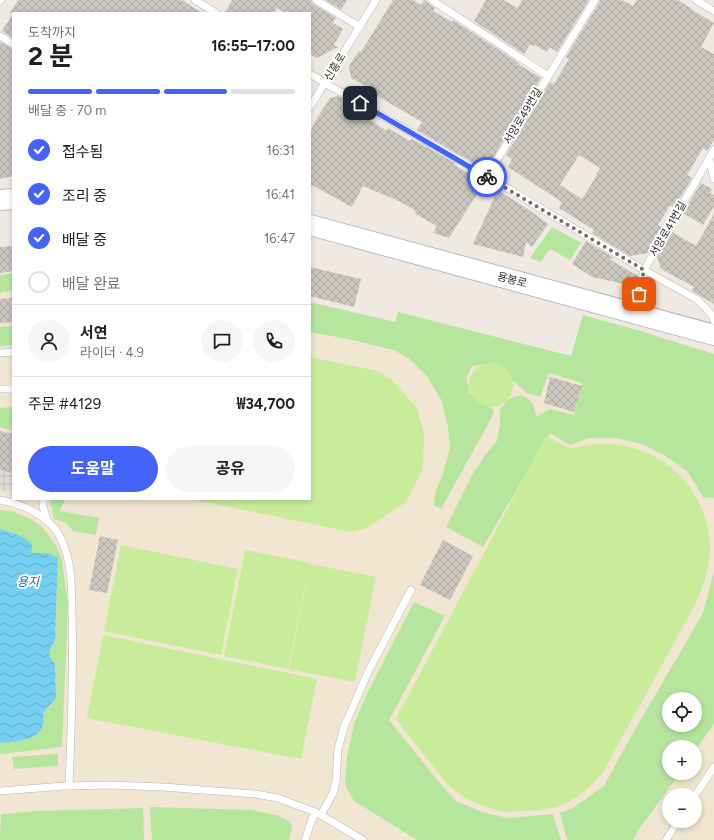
<!DOCTYPE html>
<html lang="ko">
<meta charset="utf-8">
<style>
:root{--surface:#fff;--page:#f6f6f6;--text:#202124;--muted:#757577;--line:#e0e0e0;--accent:#4264fb}
body{margin:0;font-family:Figtree,"Noto Sans KR",sans-serif;background:var(--page);color:var(--text);height:100vh;display:flex;flex-direction:column;font-size:15px;white-space:nowrap}
*{box-sizing:border-box;margin:0}
p{font-size:13px;color:var(--muted)}
.icon{flex:none;width:22px;height:22px;fill:none;stroke:currentColor;stroke-width:2;stroke-linecap:round;stroke-linejoin:round}
.map{position:relative;flex:1;overflow:hidden}
.drawer{position:absolute;left:12px;top:12px;width:299px;height:488px;display:flex;flex-direction:column;background:var(--surface);border-radius:0px;box-shadow:0 2px 6px #0003}
.drawer>*{flex:none}
.fabs{position:absolute;left:662px;top:692px;display:grid;gap:8px}
.fabs a{display:grid;place-items:center;width:40px;height:40px;border-radius:50%;background:var(--surface);box-shadow:0 2px 6px #0003;font-size:20px}
.pin{position:absolute;display:grid;place-items:center;width:34px;height:34px;color:#fff;margin:-17px;border-radius:8px;box-shadow:0 2px 6px #0006}
.courier{position:absolute;display:grid;place-items:center;width:40px;height:40px;margin:-20px;border:3px solid #4264fb;border-radius:50%;background:#fff;color:#222;box-shadow:0 1px 5px #0007}
.head em{font-style:normal;font-weight:700}
.head div{display:flex;flex-direction:column-reverse}
.head{display:flex;align-items:center;justify-content:space-between;height:68px;padding:0 16px}
h1{font-size:26px;font-weight:700;line-height:30px}
.bar{display:grid;grid-template-columns:repeat(4,1fr);gap:6px 4px;align-content:center;height:48px;padding:0 16px}
.bar i{height:5px;border-radius:3px;background:var(--line)}
.bar .active{background:var(--accent)}
.bar p{grid-column:span 4}
.line{display:flex;align-items:center;gap:10px;padding:0 16px;border-top:1px solid var(--line)}
.line div{flex:1}
.round{display:grid;place-items:center;flex:none;width:42px;height:42px;border-radius:21px;background:var(--page)}
ol{padding:0 16px;list-style:none}
li{display:flex;align-items:center;gap:12px;height:44px}
li p{margin-inline-start:auto}
li .icon{padding:4px;border-radius:50%;background:var(--accent);color:#fff;stroke-width:4}
li:last-child{color:var(--muted)}
li i{width:22px;height:22px;border:2px solid var(--line);border-radius:50%}
.cta{display:flex;gap:8px;margin-top:auto;padding:8px 16px}
.cta a{flex:1;height:46px;border-radius:24px;background:var(--accent);color:#fff;font-size:16px;font-weight:700;line-height:46px;text-align:center}
.cta a+a{background:var(--page);color:var(--text)}
.map>svg:first-child{display:block}
</style>
<div class="map">
<svg width="714" height="840" viewBox="0 0 714 840">
<defs>
<pattern id="plaza-grid" width="8" height="8" patternUnits="userSpaceOnUse"><rect width="8" height="8" fill="#dfdcd8"/><path d="M0 4h8M4 0v8" fill="none" stroke="#c0bdba"/></pattern>
<pattern id="water-waves" width="16" height="10" patternUnits="userSpaceOnUse"><rect width="16" height="10" fill="#75cff0"/><path d="M0 5q4-4 8 0t8 0" fill="none" stroke="#66b2ce"/></pattern>
<pattern id="building-cross-hatch" width="8" height="8" patternUnits="userSpaceOnUse"><rect width="8" height="8" fill="#cbc7bf"/><path d="M0 0l8 8M0 8l8-8" fill="none" stroke="#afaba4"/></pattern>
</defs>
<rect width="100%" height="100%" fill="#efe9e1"/>
<path fill="#f0e6d1" fill-rule="evenodd" d="M 13,273 L 13,499 L 310,499 L 310,302 L 395,322 L 398,312 L 571,356 L 583,315 L 714,356 L 714,840 L 0,840 L 0,275 ZM 669,699 L 695,699 L 695,725 L 669,725 ZM 669,747 L 695,747 L 695,773 L 669,773 ZM 669,795 L 695,795 L 695,821 L 669,821 Z"/>
<g fill="#b6e59e" fill-rule="evenodd">
<path d="M 552,227 L 581,243 L 570,260 L 552,250 L 548,251 L 541,262 L 530,258 Z"/>
<path d="M 13,273 L 13,291 L 2,292 L 0,293 L 0,275 Z"/>
<path d="M 310,302 L 395,322 L 398,312 L 571,356 L 583,315 L 637,330 L 714,354 L 714,498 L 703,497 L 688,472 L 664,455 L 642,444 L 615,438 L 590,438 L 570,445 L 550,433 L 483,547 L 446,527 L 473,473 L 480,464 L 485,455 L 497,441 L 500,424 L 500,410 L 507,400 L 520,395 C 532,400 535,403 536,417 L 550,409 L 574,415 L 582,383 L 549,373 L 540,397 L 527,393 L 512,380 L 511,375 L 491,364 L 472,366 L 466,379 L 469,387 L 468,393 L 484,402 L 494,411 L 491,419 L 441,509 L 434,505 L 435,492 L 443,474 L 450,448 L 448,427 L 442,401 L 426,375 L 410,359 L 393,350 L 348,339 L 310,332 Z"/>
<path d="M 13,326 L 13,345 L 0,346 L 0,327 Z"/>
<path d="M 13,407 L 13,431 L 0,427 L 0,408 Z"/>
<path d="M 50,499 L 65,499 L 60,511 L 99,518 L 96,535 L 73,531 L 66,523 L 54,519 L 53,515 Z"/>
<path d="M 0,510 L 14,512 L 31,519 L 43,528 L 57,547 L 62,560 L 68,606 L 62,747 L 0,754 L 0,743 C 14,741 37,742 42,726 C 43,721 44,718 43,713 L 56,698 L 55,664 C 47,655 50,651 55,641 L 58,557 L 46,553 L 31,553 L 23,537 L 15,535 L 0,529 Z"/>
<path d="M 714,571 L 714,724 L 695,751 L 695,747 L 669,747 L 669,773 L 680,773 L 639,829 L 633,840 L 567,840 L 560,813 L 573,808 L 604,786 L 628,742 L 703,613 ZM 669,699 L 695,699 L 695,725 L 669,725 Z"/>
<path d="M 414,602 L 445,616 L 389,720 L 438,781 L 456,801 L 482,812 L 508,818 L 553,814 L 561,840 L 417,840 L 354,801 L 345,785 L 347,757 L 354,724 L 368,692 Z"/>
<path d="M 58,754 L 58,766 L 14,769 L 12,757 Z"/>
<path d="M 150,807 L 252,810 L 279,816 L 289,821 L 292,827 L 289,840 L 152,840 Z"/>
<path d="M 143,808 L 144,840 L 0,840 L 1,814 L 37,811 Z"/>
</g>
<g fill="#c9ec9a">
<path d="M 310,357 L 377,371 L 391,379 L 417,408 L 424,434 L 423,469 L 406,502 L 367,528 L 351,532 L 190,499 L 310,499 Z"/>
<circle cx="491" cy="385" r="22"/>
<path d="M 546,436 L 571,449 C 578,447 587,445 594,444 C 654,440 704,481 710,541 C 712,562 704,583 696,603 L 603,772 L 591,786 L 577,797 L 560,806 L 542,810 L 503,812 L 483,806 L 466,798 L 447,784 L 396,719 Z"/>
<path d="M 121,545 L 238,569 L 221,655 L 104,631 Z"/>
<path d="M 245,550 L 310,563 L 288,669 L 224,656 Z"/>
<path d="M 310,564 L 376,577 L 355,682 L 289,669 Z"/>
<path d="M 103,635 L 317,679 L 301,759 L 87,718 Z"/>
</g>
<path fill="url(#plaza-grid)" d="M 0,470 L 13,472 L 13,491 L 0,490 Z"/>
<path fill="url(#water-waves)" d="M 0,529 C 8,532 31,537 32,546 C 32,548 32,550 31,553 L 46,553 L 58,557 L 55,641 C 49,650 47,655 55,664 L 56,698 L 43,713 C 48,741 19,741 0,743 Z"/>
<g fill="url(#building-cross-hatch)" fill-rule="evenodd">
<path d="M 18,0 L 182,0 L 202,13 L 10,13 Z"/>
<path d="M 232,0 L 311,0 L 313,4 L 336,18 L 333,23 L 343,29 L 334,45 L 338,47 L 317,58 L 310,54 L 310,13 L 286,13 L 277,8 L 274,13 L 225,13 Z"/>
<path d="M 326,0 L 347,0 L 341,10 Z"/>
<path d="M 393,0 L 413,0 L 421,5 L 424,0 L 435,8 L 433,11 L 452,22 L 453,20 L 519,63 L 518,64 L 541,78 L 491,161 L 489,160 L 472,162 L 417,130 L 422,122 L 369,91 L 370,88 L 351,78 L 349,66 L 359,51 L 361,52 Z"/>
<path d="M 486,0 L 503,0 L 518,8 L 522,0 L 589,0 L 557,52 L 550,47 L 547,52 L 535,45 L 534,46 L 530,44 L 524,54 L 474,21 Z"/>
<path d="M 600,0 L 622,0 L 633,6 L 637,0 L 678,0 L 692,9 L 692,10 L 714,23 L 701,47 L 714,54 L 714,140 L 707,151 L 703,148 L 687,175 L 692,178 L 674,208 L 670,205 L 658,225 L 663,228 L 648,253 L 630,256 L 592,233 L 594,230 L 559,208 L 562,202 L 508,167 L 512,159 L 506,155 L 550,82 L 554,84 L 569,59 L 566,57 L 599,3 ZM 579,155 L 600,168 L 596,174 L 597,175 L 582,199 L 560,185 Z"/>
<path d="M 13,14 L 13,38 L 2,31 Z"/>
<path d="M 0,42 L 13,49 L 13,176 L 0,179 Z"/>
<path d="M 338,96 L 364,111 L 362,115 L 387,131 L 388,128 L 410,141 L 412,139 L 455,163 L 453,164 L 484,183 L 449,238 L 433,233 L 437,226 L 414,213 L 416,211 L 401,202 L 363,186 L 352,207 L 310,184 L 310,132 L 319,115 L 330,98 Z"/>
<path d="M 701,183 L 712,189 L 710,193 L 714,195 L 714,206 L 703,225 L 683,213 Z"/>
<path d="M 498,190 L 529,210 L 548,224 L 532,247 L 526,242 L 523,257 L 473,244 Z"/>
<path d="M 714,214 L 714,304 L 692,291 L 694,287 L 661,269 L 657,257 L 672,232 L 696,246 Z"/>
<path d="M 586,241 L 614,258 L 609,259 L 638,276 L 634,286 L 592,277 L 572,264 Z"/>
<path d="M 13,246 L 13,271 L 0,273 L 0,247 Z"/>
<path d="M 310,267 L 361,279 L 354,307 L 310,296 Z"/>
<path d="M 13,298 L 13,322 L 0,323 L 0,299 Z"/>
<path d="M 550,377 L 582,386 L 574,412 L 544,403 Z"/>
<path d="M 0,431 L 13,434 L 13,473 L 0,470 Z"/>
<path d="M 100,536 L 118,540 L 107,593 L 89,590 Z"/>
<path d="M 443,540 L 473,556 L 450,600 L 420,585 Z"/>
</g>
<g fill="none" stroke-linecap="round" stroke-linejoin="round">
<defs>
<g id="service">
<path d="M 195,0 L 216,13"/>
<path d="M 316,0 L 360,27"/>
<path d="M 432,0 L 548,76"/>
<path d="M 696,0 L 714,11"/>
<path d="M 0,1 L 1,0"/>
<path d="M 0,36 L 13,44"/>
<path d="M 310,74 L 325,83 L 487,176 L 644,270 L 698,300 L 712,315 L 714,321"/>
<path d="M 310,107 L 376,0"/>
<path d="M 710,158 L 709,158 L 714,179"/>
<path d="M 487,176 L 595,0"/>
<path d="M 635,313 L 644,270 L 714,150"/>
<path d="M 0,353 L 13,352"/>
<path d="M 0,389 L 13,389"/>
<path d="M 43,499 L 43,507 L 47,520"/>
<path d="M 0,500 C 22,504 50,516 60,537 C 72,559 72,590 72,615 C 74,672 71,729 69,786"/>
<path d="M 0,791 L 65,786 L 109,785 L 163,787 L 255,794 L 278,798 L 315,812 L 331,821 L 363,840"/>
<path d="M 695,796 L 714,767"/>
<path d="M 321,815 L 333,793 L 336,782 L 338,749 L 344,727 L 369,670 L 411,590"/>
<path d="M 305,840 L 310,825 L 315,812"/>
<path d="M 666,840 L 678,821"/>
</g>
<g id="secondary">
<path d="M 0,200 L 13,199"/>
<path d="M 310,225 L 714,335"/>
</g>
</defs>
<use href="#service" stroke="#b4b7c1" stroke-width="8"/>
<use href="#secondary" stroke="#b4b7c1" stroke-width="22"/>
<use href="#service" stroke="#fff" stroke-width="7"/>
<use href="#secondary" stroke="#fff" stroke-width="20"/>
</g>
<g fill="none" stroke-linecap="round" stroke-linejoin="round">
<path stroke="#726f6d" stroke-width="4" stroke-dasharray="0 7.2" d="M 487,177 L 644,270 L 639,294"/>
<path stroke="#4264fb" stroke-width="5" d="M 360,103 L 487,177"/>
</g>
<g text-anchor="middle" dominant-baseline="central" stroke-width="4" stroke-linejoin="round" paint-order="stroke">
<g font-size="11" fill="#2e2e2e" stroke="#fff">
<text transform="translate(335 67) rotate(-58)">신흥로</text>
<text transform="translate(523 116) rotate(-59)">서양로49번길</text>
<text transform="translate(668 229) rotate(-60)">서양로41번길</text>
<text transform="translate(512 280) rotate(15)">용봉로</text>
</g>
<g font-size="12" font-style="italic" fill="#0d6fa3" stroke="#fff">
<text x="28" y="582">용지</text>
</g>
</g>
</svg>
<div class="fabs">
<a><svg class="icon" aria-label="locate" viewBox="0 0 24 24"><circle cx="12" cy="12" r="6"/><path d="M12 2v4M12 18v4M2 12h4M18 12h4"/></svg></a>
<a>+</a>
<a>−</a>
</div>
<div class="pin" style="left:639px;top:294px;background:#ea580c"><svg class="icon" aria-label="bag" viewBox="0 0 24 24"><path d="M5 8h14l-1 12H6zM9 8a3 3 0 0 1 6 0"/></svg></div>
<div class="pin" style="left:360px;top:103px;background:#1f2937"><svg class="icon" aria-label="home" viewBox="0 0 24 24"><path d="M3 11l9-7 9 7M6 9v11h12V9"/></svg></div>
<div class="courier" style="left:487px;top:177px"><svg class="icon" aria-label="bike" viewBox="0 0 24 24"><circle cx="6" cy="16" r="4"/><circle cx="18" cy="16" r="4"/><path d="M6 16l4-8h5l3 8M10 8l3 8H6M13 5h3"/></svg></div>
<section class="drawer">
<div class="head"><div><h1>2 분</h1><p>도착까지</p></div><em>16:55–17:00</em></div>
<div class="bar"><i class="active"></i><i class="active"></i><i class="active"></i><i></i><p>배달 중 · 70 m</p></div>
<ol>
<li><svg class="icon" aria-label="check" viewBox="0 0 24 24"><path d="M5 12l5 5 9-10"/></svg>접수됨<p>16:31</p></li>
<li><svg class="icon" aria-label="check" viewBox="0 0 24 24"><path d="M5 12l5 5 9-10"/></svg>조리 중<p>16:41</p></li>
<li><svg class="icon" aria-label="check" viewBox="0 0 24 24"><path d="M5 12l5 5 9-10"/></svg>배달 중<p>16:47</p></li>
<li><i></i>배달 완료</li>
</ol>
<div class="line" style="height:72px"><a class="round"><svg class="icon" aria-label="person" viewBox="0 0 24 24"><circle cx="12" cy="8" r="4"/><path d="M4 21q1-7 8-7t8 7"/></svg></a><div><b>서연</b><p>라이더 · 4.9</p></div><a class="round"><svg class="icon" aria-label="chat" viewBox="0 0 24 24"><path d="M4 5h16v11H9l-5 4z"/></svg></a><a class="round"><svg class="icon" aria-label="phone" viewBox="0 0 24 24"><path d="M5 4h4l2 5-3 2q2 4 5 5l2-3 5 2v4C11 20 4 13 5 4z"/></svg></a></div>
<div class="line" style="height:52px"><div>주문 #4129</div><b>₩34,700</b></div>
<div class="cta"><a>도움말</a><a>공유</a></div>
</section>
</div>
